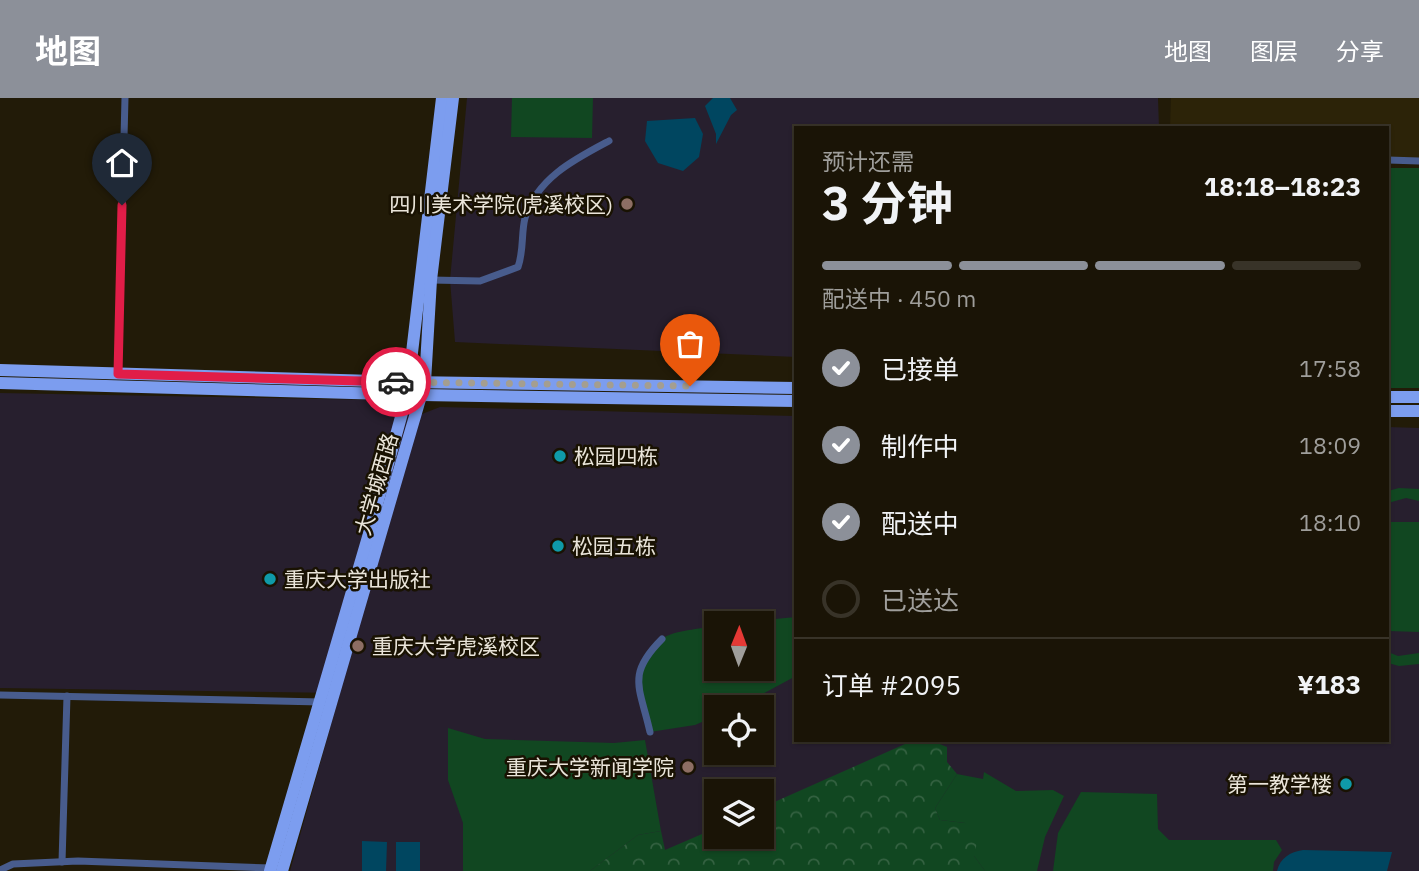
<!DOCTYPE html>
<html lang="zh">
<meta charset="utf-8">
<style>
:root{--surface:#1a1406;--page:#231d10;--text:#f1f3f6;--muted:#9f9e9b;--line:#383328;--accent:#8c9099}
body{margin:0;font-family:"IBM Plex Sans","Noto Sans SC",sans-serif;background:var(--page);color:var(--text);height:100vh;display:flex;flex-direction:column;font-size:26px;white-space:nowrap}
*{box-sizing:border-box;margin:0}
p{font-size:23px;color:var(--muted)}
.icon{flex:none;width:38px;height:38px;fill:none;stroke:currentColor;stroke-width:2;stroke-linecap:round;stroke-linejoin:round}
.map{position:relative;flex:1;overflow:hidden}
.drawer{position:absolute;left:794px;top:28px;width:595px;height:616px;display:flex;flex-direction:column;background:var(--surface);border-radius:0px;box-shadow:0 2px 5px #0004,0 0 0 2px var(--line)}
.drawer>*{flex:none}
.needle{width:46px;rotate:1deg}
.tools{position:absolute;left:704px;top:513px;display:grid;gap:14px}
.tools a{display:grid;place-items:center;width:70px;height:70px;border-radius:0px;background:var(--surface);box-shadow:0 2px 5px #0004,0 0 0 2px var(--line);font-size:35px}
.pin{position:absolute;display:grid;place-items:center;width:60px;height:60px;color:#fff;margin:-72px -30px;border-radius:50% 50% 50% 0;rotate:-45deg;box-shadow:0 0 7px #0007}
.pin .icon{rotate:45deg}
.courier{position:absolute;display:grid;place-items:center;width:70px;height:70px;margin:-35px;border:5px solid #e11d48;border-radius:50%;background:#fff;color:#222;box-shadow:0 2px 9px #0007}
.headline em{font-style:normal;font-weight:700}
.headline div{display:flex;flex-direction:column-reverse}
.headline{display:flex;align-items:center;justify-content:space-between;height:119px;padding:0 28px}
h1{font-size:46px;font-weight:700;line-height:52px}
.bar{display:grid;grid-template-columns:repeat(4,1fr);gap:10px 7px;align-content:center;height:84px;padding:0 28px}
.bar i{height:9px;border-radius:5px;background:var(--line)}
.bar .current{background:var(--accent)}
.bar p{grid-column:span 4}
.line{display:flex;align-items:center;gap:18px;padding:0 28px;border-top:2px solid var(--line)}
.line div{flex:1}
ol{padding:0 28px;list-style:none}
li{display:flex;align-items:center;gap:21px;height:77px}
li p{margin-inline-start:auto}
li .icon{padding:7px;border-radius:50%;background:var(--accent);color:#fff;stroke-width:4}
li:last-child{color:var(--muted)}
li i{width:38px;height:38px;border:4px solid var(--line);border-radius:50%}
header{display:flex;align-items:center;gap:42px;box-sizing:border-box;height:98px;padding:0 35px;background:var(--accent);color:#fff}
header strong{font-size:33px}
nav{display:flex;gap:38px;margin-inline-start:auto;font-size:24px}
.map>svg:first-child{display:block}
</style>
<header>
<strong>地图</strong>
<nav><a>地图</a><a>图层</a><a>分享</a></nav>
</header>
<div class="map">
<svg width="1419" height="773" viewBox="0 0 1419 773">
<defs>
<pattern id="forest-crowns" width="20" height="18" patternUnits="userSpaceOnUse" patternTransform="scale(1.75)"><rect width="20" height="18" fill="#114721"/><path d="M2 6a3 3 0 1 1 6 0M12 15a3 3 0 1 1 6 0" fill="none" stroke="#346141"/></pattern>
</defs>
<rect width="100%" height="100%" fill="#221b08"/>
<path fill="#2c2308" d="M 1171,0 L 1419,0 L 1419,63 L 1388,63 L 1388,30 L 1170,30 Z"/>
<g fill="#271f2e" fill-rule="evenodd">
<path d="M 467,0 L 1158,0 L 1159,30 L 796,30 L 796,259 L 455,244 L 450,182 Z"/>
<path d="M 0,295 L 377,302 L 391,315 L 422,316 L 440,309 L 796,318 L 796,642 L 1388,642 L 1388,329 L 1419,330 L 1419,773 L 290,773 L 340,595 L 0,590 ZM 716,525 L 761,525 L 761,570 L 716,570 ZM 716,609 L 761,609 L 761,654 L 716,654 ZM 716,693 L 761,693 L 761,738 L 716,738 Z"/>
</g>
<g fill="#114721">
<path d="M 512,0 L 593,0 L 592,40 L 511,39 Z"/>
<rect x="1388" y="70" width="31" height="220"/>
<path d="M 1399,390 L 1419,391 L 1419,403 L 1406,400 L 1388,405 L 1388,393 Z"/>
<path d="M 1388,424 L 1419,424 L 1419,534 L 1388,533 Z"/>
<path d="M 796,519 L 796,578 L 738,609 L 716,609 L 716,618 L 695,627 L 650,634 C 643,605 630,562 661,541 C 675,532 700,531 716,528 L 716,570 L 761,570 L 761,525 L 735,525 Z"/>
<path d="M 1388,554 L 1398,558 L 1419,555 L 1419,566 L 1399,568 L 1388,565 Z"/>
<path d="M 448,630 L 485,641 L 614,645 L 645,642 L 661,733 L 638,737 L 590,773 L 463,773 L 463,725 L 448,682 Z"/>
<path d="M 984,674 L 1016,693 L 1053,692 L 1064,698 L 1045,739 L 1037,773 L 985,773 L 974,758 L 965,725 L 940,722 L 935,710 L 957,676 L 983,681 Z"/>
<path d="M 1081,694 L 1157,696 L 1158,731 L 1169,742 L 1276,742 L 1282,752 L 1274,764 L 1273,773 L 1053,773 L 1058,735 Z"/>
</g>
<path fill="url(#forest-crowns)" d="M 914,642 L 930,642 L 947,649 L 947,664 L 957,676 L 935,710 L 940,722 L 965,725 L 978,740 L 974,758 L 985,773 L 590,773 L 638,737 L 661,733 L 665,752 L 716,730 L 716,738 L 761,738 L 761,710 Z"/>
<g fill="#004660">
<path d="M 713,0 L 730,0 L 737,12 L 731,17 L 716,46 L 716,36 L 705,8 Z"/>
<path d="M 695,20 L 703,36 L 699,59 L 683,73 L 658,65 L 645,43 L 647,23 Z"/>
<path d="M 362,743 L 387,744 L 386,773 L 362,773 Z"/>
<rect x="396" y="744" width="24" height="29"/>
<path d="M 1303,752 L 1392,754 L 1387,773 L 1277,773 C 1280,760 1290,754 1303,752 Z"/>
</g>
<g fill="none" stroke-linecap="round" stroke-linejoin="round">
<g stroke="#485c8d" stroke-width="7">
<path d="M 1388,62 L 1419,63"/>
<path d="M 431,182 L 480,183 L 518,169 C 524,152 521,136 525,120 C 537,80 575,61 609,43"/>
<path d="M 118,276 L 125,0"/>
<path d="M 0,597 L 321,604"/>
<path d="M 650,634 C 640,589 626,577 662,541"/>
<path d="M 62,764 L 67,598"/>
<path d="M 0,772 L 13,766 L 78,763 L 271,770"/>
</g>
<g stroke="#7c9def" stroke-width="12">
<path d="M 0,272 L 409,284 L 796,290"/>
<path d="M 0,285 L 422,297 L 796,303"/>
<path d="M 1388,299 L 1419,299"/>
<path d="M 1388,313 L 1419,313"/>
<path d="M 270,773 L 368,439 L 407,297 L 442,0"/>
<path d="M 282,773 L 425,284 L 431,182 L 453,0"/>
</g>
</g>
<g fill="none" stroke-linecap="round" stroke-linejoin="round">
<path stroke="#a49e90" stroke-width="7" stroke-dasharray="0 12.6" d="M 396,284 L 690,288"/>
<path stroke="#e11d48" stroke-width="9" d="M 122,107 L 118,276 L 396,284"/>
</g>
<g fill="#8d6e63" stroke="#191202" stroke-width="2.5">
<circle cx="627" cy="106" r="7"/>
<circle cx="358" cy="548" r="7"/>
<circle cx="688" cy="669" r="7"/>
</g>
<g fill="#0f9aa8" stroke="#191202" stroke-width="2.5">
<circle cx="560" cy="358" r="7"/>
<circle cx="558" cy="448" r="7"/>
<circle cx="270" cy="481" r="7"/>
<circle cx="1346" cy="686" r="7"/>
</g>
<g text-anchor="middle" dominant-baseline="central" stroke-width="5" stroke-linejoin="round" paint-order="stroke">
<g font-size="21" fill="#eae5da" stroke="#191202" text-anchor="start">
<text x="613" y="106" text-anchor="end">四川美术学院(虎溪校区)</text>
<text x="574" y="358">松园四栋</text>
<text x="572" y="448">松园五栋</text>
<text x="284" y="481">重庆大学出版社</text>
<text x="372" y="548">重庆大学虎溪校区</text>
<text x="674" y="669" text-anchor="end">重庆大学新闻学院</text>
<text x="1332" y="686" text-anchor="end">第一教学楼</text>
</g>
<g font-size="21" fill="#eae5da" stroke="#191202">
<text transform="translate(376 386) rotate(-74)">大学城西路</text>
</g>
</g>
</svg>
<div class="tools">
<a><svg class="needle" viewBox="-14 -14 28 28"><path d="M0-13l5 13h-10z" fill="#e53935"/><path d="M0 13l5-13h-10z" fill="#9f9e9b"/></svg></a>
<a><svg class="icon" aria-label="locate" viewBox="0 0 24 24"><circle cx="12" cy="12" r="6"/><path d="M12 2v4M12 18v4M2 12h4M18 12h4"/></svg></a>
<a><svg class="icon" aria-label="layers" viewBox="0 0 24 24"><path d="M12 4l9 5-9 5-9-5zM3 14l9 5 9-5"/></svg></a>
</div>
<div class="pin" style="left:690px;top:288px;background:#ea580c"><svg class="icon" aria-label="bag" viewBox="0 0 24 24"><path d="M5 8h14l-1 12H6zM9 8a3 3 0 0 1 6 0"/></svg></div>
<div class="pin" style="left:122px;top:107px;background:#1f2937"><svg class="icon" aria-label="home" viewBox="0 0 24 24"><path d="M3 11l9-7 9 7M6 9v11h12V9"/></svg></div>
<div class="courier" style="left:396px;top:284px"><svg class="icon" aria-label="car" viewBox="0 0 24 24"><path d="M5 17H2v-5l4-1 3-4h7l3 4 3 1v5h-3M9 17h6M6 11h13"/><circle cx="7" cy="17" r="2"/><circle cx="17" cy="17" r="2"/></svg></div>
<section class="drawer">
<div class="headline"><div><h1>3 分钟</h1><p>预计还需</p></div><em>18:18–18:23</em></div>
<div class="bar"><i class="current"></i><i class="current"></i><i class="current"></i><i></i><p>配送中 · 450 m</p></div>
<ol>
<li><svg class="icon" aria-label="check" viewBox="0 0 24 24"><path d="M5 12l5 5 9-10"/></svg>已接单<p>17:58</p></li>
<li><svg class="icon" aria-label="check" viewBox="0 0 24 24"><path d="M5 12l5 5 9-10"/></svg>制作中<p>18:09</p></li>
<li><svg class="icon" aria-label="check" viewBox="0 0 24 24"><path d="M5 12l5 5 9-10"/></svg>配送中<p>18:10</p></li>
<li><i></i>已送达</li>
</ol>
<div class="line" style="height:91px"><div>订单 #2095</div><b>¥183</b></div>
</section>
</div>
